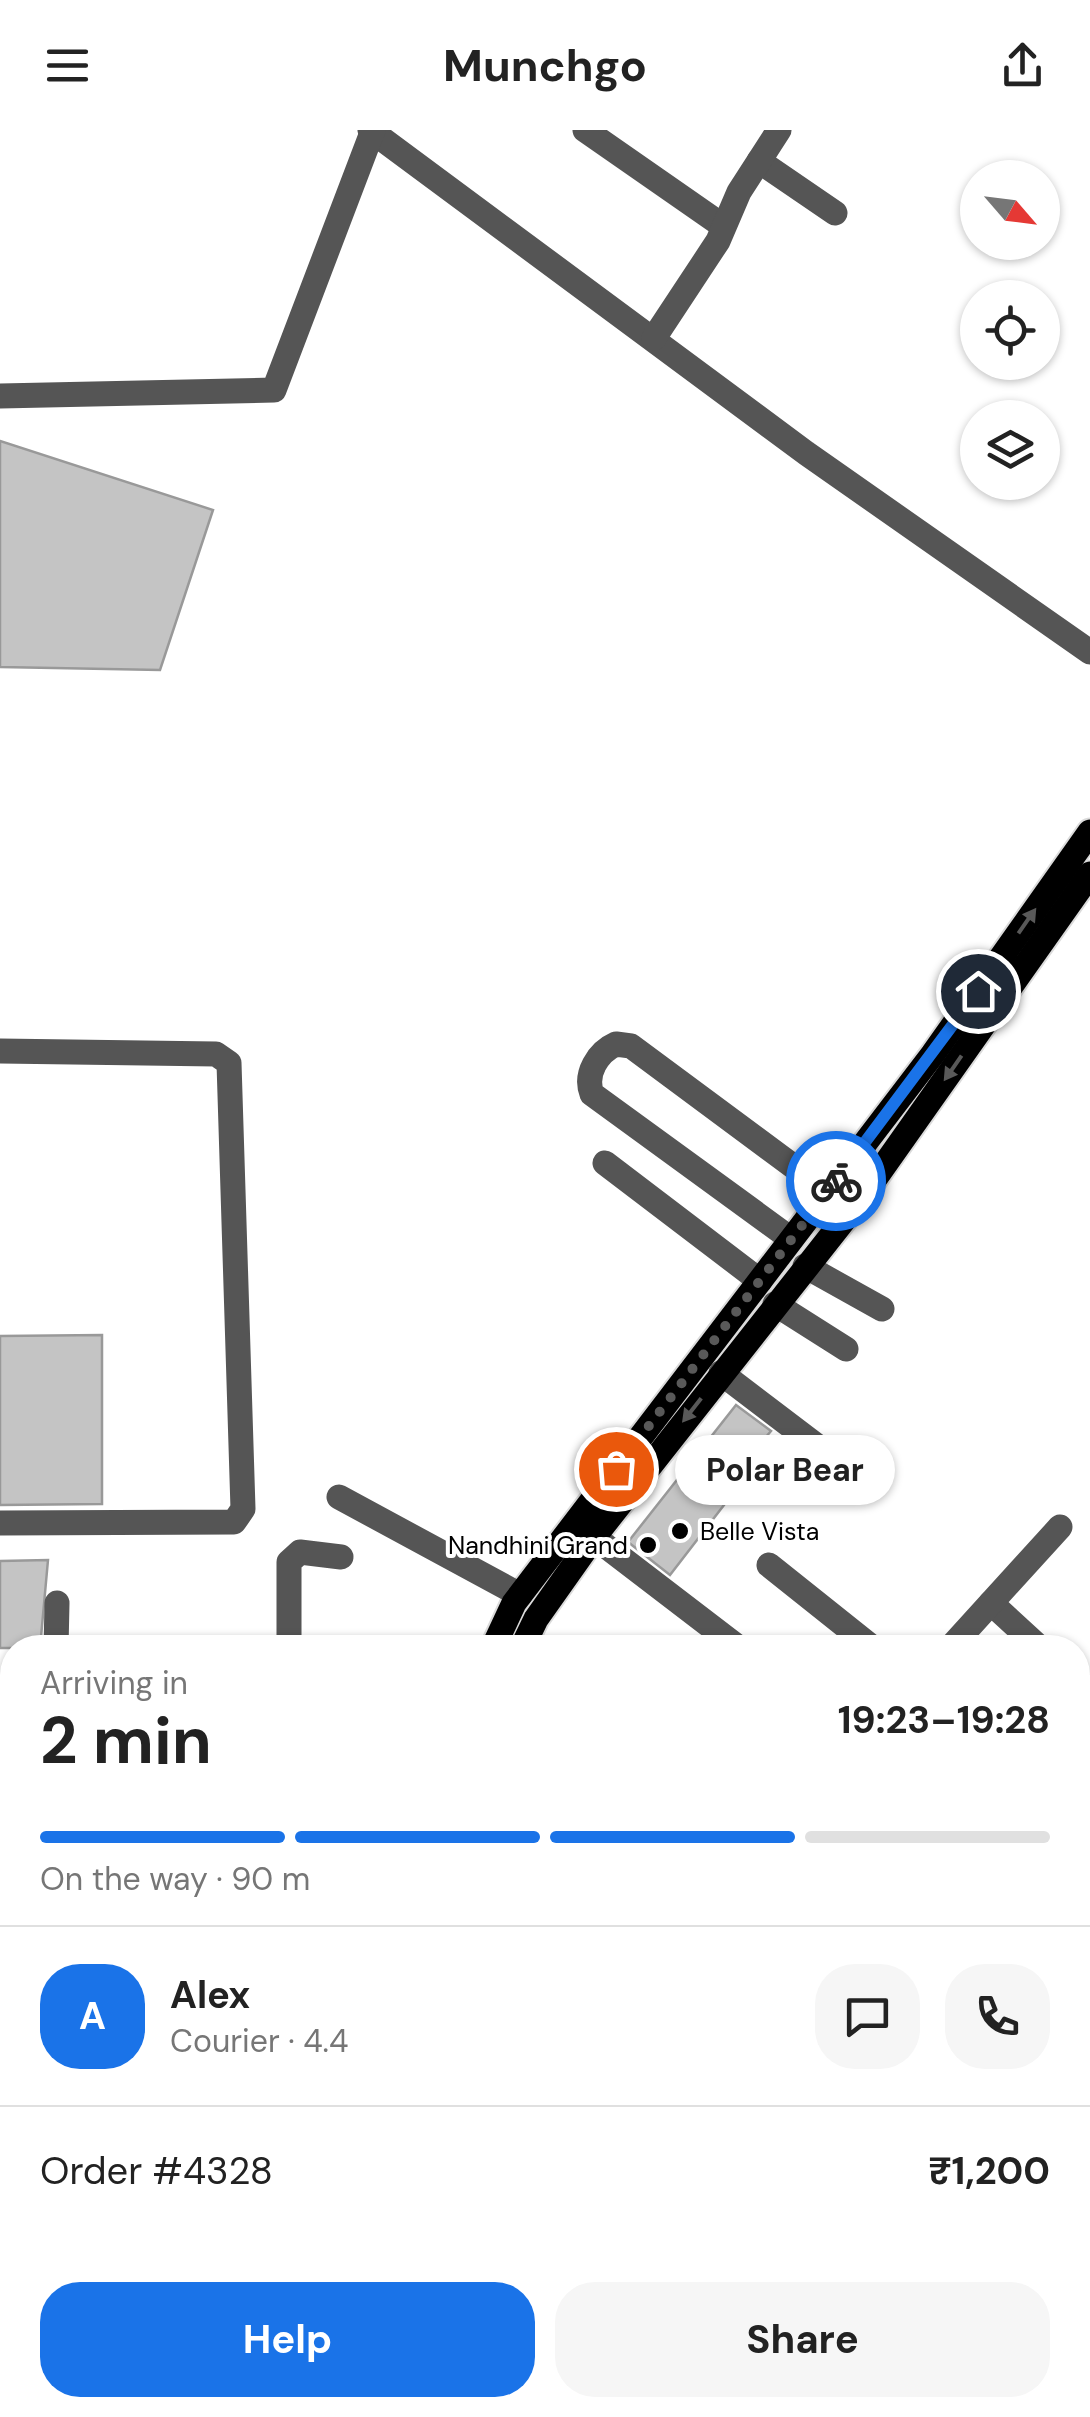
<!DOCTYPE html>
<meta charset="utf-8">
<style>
:root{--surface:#fff;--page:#f6f6f6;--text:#222;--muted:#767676;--line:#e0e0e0;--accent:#1a73e8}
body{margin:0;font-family:"DM Sans",sans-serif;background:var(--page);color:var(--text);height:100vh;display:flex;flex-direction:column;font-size:38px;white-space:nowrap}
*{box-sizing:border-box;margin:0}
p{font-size:32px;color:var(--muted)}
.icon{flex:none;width:55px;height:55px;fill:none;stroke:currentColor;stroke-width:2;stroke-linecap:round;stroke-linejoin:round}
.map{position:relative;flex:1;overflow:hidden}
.sheet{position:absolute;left:0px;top:1505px;width:1090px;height:782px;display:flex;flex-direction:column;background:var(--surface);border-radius:40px 40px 0 0;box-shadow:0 2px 8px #0004}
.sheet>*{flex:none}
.needle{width:65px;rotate:118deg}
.controls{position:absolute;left:960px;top:30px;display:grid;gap:20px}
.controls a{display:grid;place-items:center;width:100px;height:100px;border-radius:50%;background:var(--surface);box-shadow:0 2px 8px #0004;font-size:50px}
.pin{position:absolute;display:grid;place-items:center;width:85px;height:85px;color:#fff;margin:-42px;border:5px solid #fff;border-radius:50%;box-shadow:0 2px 10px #0007}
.courier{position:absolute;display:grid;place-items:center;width:100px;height:100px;margin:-50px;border:8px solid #1a73e8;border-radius:50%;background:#fff;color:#222;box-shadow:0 2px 12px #0007}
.bubble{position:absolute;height:70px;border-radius:35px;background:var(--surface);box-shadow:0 2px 8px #0004;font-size:32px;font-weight:700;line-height:70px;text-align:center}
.head em{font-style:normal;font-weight:700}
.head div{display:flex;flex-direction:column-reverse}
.head{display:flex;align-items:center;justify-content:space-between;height:170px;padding:0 40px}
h1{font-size:65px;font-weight:700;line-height:75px}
.bar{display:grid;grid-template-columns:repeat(4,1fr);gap:15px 10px;align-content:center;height:120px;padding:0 40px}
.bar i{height:12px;border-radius:8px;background:var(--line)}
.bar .active{background:var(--accent)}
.bar p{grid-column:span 4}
.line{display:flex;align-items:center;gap:25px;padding:0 40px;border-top:2px solid var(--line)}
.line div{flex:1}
.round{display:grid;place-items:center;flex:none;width:105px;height:105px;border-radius:40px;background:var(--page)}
.primary-button{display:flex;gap:20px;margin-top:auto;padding:20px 40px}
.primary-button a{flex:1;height:115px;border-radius:40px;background:var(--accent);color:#fff;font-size:40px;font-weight:700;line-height:115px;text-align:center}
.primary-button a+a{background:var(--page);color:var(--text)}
header{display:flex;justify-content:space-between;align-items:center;height:130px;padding:0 40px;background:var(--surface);font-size:45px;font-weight:700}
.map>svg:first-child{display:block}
</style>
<header><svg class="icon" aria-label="menu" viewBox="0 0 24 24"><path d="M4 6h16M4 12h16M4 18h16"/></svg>Munchgo<svg class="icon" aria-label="share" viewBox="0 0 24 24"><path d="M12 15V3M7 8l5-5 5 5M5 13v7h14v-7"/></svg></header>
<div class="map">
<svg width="1090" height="2287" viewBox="0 0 1090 2287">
<rect width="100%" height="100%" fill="#fff"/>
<g fill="#c4c4c4" stroke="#999" stroke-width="2.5">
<path d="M 0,311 L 213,380 L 160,540 L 0,537 Z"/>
<path d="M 102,1205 L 102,1374 L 0,1375 L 0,1206 Z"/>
<path d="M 736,1275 L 771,1301 L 744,1333 L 732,1323 L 704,1360 L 724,1375 L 670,1445 L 628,1412 Z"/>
<path d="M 48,1430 L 40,1518 L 0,1518 L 0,1431 Z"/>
</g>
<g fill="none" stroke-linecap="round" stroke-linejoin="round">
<defs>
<g id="major">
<path d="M 493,1518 L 514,1473 L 933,924 L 1090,702"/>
<path d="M 522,1518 L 536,1489 L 594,1407 L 862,1067 L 1090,744"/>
<path d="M 124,2287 L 129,2275"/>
<path d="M 152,2287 L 157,2275"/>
</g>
</defs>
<use href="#major" stroke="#dbdbdb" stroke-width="29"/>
<g stroke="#555" stroke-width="25">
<path d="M 370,0 L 806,323 L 1090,522"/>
<path d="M 585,0 L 723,96"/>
<path d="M 759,31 L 835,83"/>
<path d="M 654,208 L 718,111 L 739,62 L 779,0"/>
<path d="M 0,266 L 274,260 L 373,0"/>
<path d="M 0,921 L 216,924 L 229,933 L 243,1379 L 234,1392 L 0,1393"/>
<path d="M 605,1033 L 760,1151"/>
<path d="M 791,1109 L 592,964 C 584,944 598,922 616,914 L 631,916 L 828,1062"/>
<path d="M 805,1136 L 882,1179"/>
<path d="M 775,1174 L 846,1219"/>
<path d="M 721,1243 L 817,1316"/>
<path d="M 339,1367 L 520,1465"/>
<path d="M 594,1407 L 739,1518"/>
<path d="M 769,1435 L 873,1518"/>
<path d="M 991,1473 L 1040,1518"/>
<path d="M 56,1518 L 57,1473"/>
<path d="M 289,1518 L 289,1432 L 300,1422 L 341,1427"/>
<path d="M 950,1518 L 1060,1397"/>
<path d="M 1078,1551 L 1090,1562"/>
<path d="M 0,1587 L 12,1585"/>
<path d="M 1078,1611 L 1090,1595"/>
<path d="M 1078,1639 L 1090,1649"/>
<path d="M 0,1666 L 12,1666"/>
<path d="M 1078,1813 L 1090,1824"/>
<path d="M 0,2129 L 12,2129"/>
<path d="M 1078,2260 L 1090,2268"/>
<path d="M 664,2275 L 664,2287"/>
</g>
<use href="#major" stroke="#000" stroke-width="25"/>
</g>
<defs><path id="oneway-solid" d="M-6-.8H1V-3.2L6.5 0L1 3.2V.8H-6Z" transform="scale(2.5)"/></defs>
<g fill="#595959">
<use href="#oneway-solid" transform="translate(1027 791) rotate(-55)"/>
<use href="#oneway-solid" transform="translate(953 938) rotate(125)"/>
<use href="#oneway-solid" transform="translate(692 1280) rotate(128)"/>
</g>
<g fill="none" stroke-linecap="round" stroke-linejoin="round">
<path stroke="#595959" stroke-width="10" stroke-dasharray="0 18" d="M 616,1339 L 836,1051"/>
<path stroke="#1a73e8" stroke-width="12" d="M 836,1051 L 978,861"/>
</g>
<g fill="#000" stroke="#fff" stroke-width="4">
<circle cx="680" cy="1401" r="10"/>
<circle cx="648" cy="1415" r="10"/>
</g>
<g text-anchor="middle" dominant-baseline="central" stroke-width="8" stroke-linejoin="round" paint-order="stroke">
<g font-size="25" fill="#000" stroke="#fff" text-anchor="start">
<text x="700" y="1401">Belle Vista</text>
<text x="628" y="1415" text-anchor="end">Nandhini Grand</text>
</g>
</g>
</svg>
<div class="controls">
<a><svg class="needle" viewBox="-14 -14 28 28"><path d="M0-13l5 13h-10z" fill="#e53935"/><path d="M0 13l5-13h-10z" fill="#767676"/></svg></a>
<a><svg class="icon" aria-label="locate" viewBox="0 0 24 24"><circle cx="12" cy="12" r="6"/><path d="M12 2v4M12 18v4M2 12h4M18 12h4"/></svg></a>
<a><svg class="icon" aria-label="layers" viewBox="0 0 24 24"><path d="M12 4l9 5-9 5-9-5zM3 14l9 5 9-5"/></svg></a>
</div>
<div class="pin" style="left:616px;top:1339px;background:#ea580c"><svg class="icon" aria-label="bag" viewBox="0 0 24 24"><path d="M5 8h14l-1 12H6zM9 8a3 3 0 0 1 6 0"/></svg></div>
<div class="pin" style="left:978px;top:861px;background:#1f2937"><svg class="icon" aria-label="home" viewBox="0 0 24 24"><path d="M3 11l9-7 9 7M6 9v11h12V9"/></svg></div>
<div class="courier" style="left:836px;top:1051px"><svg class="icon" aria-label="bike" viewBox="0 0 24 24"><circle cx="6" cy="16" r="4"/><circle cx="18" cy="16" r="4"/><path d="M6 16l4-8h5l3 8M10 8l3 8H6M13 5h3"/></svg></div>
<div class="bubble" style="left:675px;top:1305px;width:220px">Polar Bear</div>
<section class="sheet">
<div class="head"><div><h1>2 min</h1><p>Arriving in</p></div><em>19:23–19:28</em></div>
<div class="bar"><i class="active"></i><i class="active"></i><i class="active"></i><i></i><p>On the way · 90 m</p></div>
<div class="line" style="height:180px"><b class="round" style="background:var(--accent);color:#fff">A</b><div><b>Alex</b><p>Courier · 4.4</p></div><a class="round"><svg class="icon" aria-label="chat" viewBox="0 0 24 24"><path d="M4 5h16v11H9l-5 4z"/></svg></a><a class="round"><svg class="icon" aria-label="phone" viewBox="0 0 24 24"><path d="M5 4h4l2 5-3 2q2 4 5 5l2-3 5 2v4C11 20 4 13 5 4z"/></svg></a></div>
<div class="line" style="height:130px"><div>Order #4328</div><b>₹1,200</b></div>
<div class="primary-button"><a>Help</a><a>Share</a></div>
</section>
</div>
